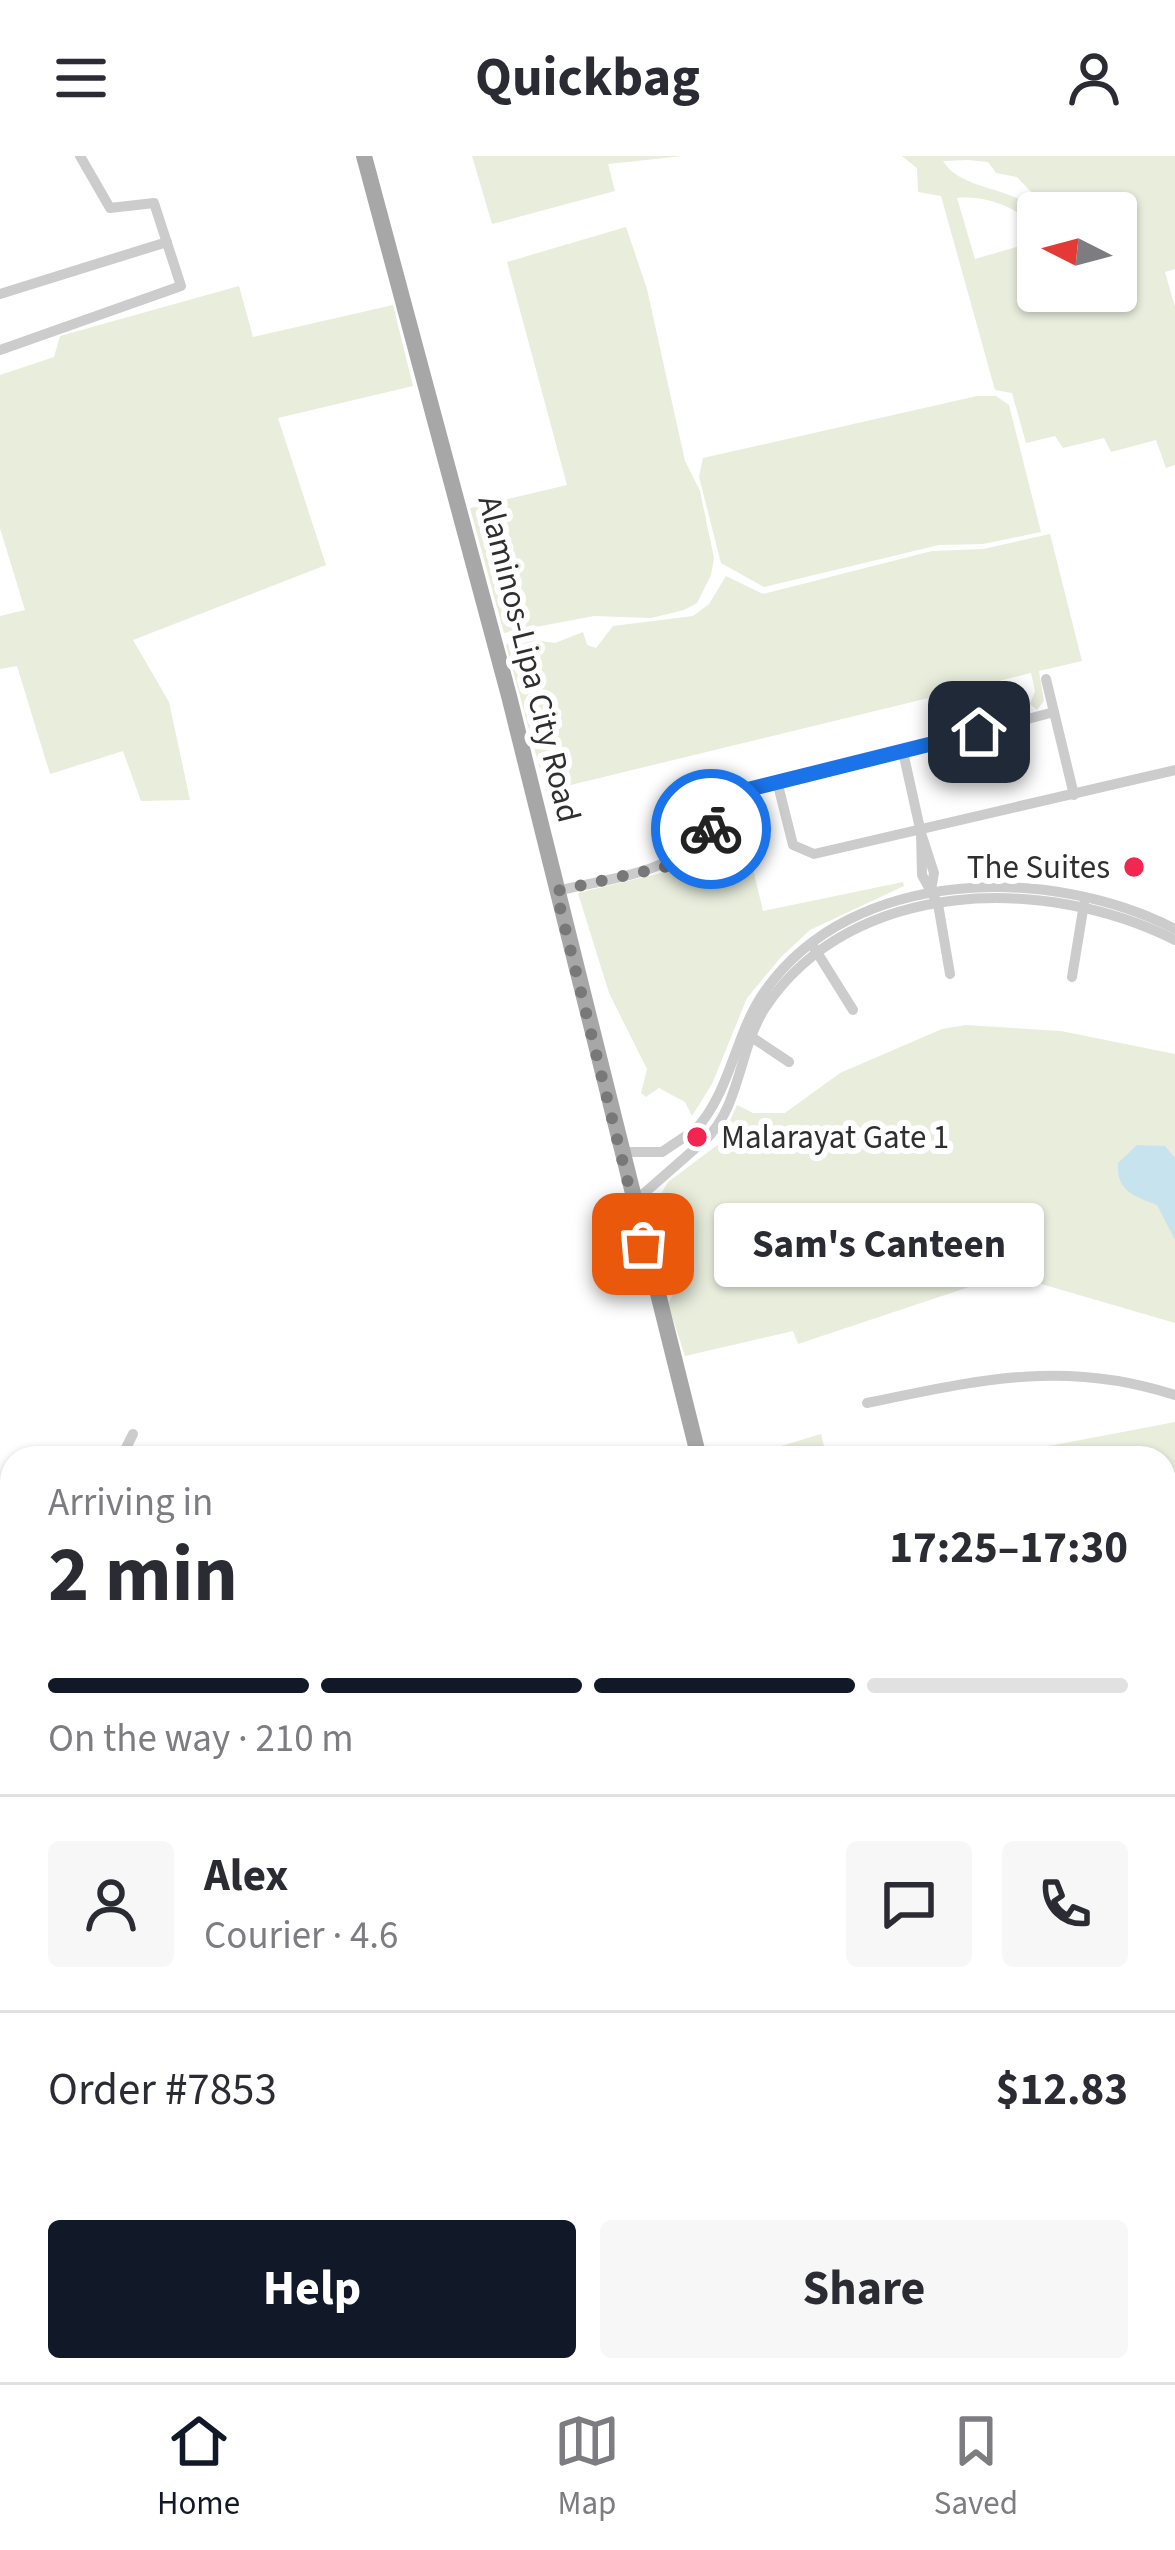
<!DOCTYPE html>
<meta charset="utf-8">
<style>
:root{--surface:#fff;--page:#f7f7f7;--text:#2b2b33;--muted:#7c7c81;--line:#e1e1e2;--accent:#111827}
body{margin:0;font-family:"Source Sans 3",sans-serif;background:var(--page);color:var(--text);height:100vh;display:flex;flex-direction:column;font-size:45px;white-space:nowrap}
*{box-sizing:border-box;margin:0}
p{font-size:39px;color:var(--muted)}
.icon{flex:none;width:66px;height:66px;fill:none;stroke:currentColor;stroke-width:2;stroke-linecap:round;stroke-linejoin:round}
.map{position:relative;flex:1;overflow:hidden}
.details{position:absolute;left:0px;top:1290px;width:1176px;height:936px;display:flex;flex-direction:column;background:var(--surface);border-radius:36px 36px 0 0;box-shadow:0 3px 9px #0004}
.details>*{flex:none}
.needle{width:78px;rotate:276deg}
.fabs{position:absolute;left:1017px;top:36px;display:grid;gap:24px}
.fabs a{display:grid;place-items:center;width:120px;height:120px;border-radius:12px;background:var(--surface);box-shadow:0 3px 9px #0004;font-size:60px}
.pin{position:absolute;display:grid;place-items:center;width:102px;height:102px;color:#fff;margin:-51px;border-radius:24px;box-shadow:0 6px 18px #0006}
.courier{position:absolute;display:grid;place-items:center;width:120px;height:120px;margin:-60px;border:9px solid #1a73e8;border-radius:50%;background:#fff;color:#222;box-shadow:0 3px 15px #0007}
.bubble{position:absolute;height:84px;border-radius:12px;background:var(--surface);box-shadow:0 3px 9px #0004;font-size:39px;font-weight:700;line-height:84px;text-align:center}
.headline em{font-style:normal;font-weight:700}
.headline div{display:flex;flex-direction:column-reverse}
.headline{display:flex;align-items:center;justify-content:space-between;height:204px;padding:0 48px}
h1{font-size:78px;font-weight:700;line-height:90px}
.bar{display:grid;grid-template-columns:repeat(4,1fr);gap:18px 12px;align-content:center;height:144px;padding:0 48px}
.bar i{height:15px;border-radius:9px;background:var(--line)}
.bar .current{background:var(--accent)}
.bar p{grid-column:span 4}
.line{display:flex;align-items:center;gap:30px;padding:0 48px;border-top:3px solid var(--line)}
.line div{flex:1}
.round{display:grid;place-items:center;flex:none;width:126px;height:126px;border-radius:12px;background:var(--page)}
.action{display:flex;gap:24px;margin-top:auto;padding:24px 48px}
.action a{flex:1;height:138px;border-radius:12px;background:var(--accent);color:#fff;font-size:48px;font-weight:700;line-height:138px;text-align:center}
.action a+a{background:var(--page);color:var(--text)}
header{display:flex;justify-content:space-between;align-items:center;height:156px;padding:0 48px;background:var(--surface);font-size:54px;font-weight:700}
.tabs{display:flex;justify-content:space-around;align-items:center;height:168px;border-top:3px solid var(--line);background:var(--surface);font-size:33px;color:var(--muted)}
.tabs a{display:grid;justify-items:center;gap:6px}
.tabs .current{color:var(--accent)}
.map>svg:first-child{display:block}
</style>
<header><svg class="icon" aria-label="menu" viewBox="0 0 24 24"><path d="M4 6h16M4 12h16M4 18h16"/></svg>Quickbag<svg class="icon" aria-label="person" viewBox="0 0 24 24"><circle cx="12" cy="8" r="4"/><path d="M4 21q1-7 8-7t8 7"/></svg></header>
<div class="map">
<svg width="1175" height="2226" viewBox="0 0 1175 2226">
<rect width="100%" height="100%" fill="#fff"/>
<g fill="#e8eddc" fill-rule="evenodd">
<path d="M 472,0 L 683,0 L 608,8 L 615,35 L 492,68 Z"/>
<path d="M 902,0 L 1175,0 L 1175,113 L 1165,116 L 1175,151 L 1175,309 L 1166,312 L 1156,284 L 1111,296 L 1104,282 L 1063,292 L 1055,280 L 1026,287 L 1012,237 L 995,234 L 941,40 L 918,36 L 917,12 ZM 968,4 L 988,6 L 996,17 L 1017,21 L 1051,57 L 1116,57 L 1116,135 L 1038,135 L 1038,103 L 1025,107 L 1020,90 L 975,103 L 957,42 C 987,39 1017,52 1038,72 L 1039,57 C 1014,30 961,35 943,5 Z"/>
<path d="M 626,71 L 647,133 L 685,305 L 700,335 L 714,402 L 711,419 L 697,447 L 684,454 L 651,462 L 594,460 L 504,477 L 470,352 L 567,329 L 507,106 Z"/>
<path d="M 239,130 L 253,181 L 393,149 L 413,230 L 278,262 L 326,409 L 133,484 L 169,546 L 190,644 L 141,645 L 123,595 L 50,618 L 17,510 L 0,513 L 0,460 L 25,454 L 0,372 L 0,219 L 54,201 L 60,180 Z"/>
<path d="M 977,240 L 996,240 L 1009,249 L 1041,376 L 983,388 L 939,389 L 764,431 L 721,407 L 699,321 L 703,302 Z"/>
<path d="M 1050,378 L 1082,505 L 1039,515 L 1044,545 L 1037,554 L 1030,548 L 1035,535 L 1031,517 L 546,635 L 506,489 L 515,481 L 555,487 L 583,476 L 587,489 L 596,492 L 613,470 L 693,460 L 709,448 L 726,420 L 763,438 L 932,395 L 983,393 Z"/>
<path d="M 749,696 L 763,755 L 903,726 L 904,730 L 810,774 L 781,801 L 747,842 L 712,928 L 692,960 L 685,946 L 659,932 L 646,941 L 641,937 L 647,913 L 609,837 L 578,737 Z"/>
<path d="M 966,869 L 1061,875 L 1175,898 L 1175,1167 L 1031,1125 L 990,1124 L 798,1188 L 793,1175 L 685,1200 L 668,1148 L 672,1140 L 653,1051 L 668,1026 L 720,987 L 737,949 L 753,957 L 785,957 L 840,917 L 942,873 Z"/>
<path d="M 1175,1266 L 1175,1724 L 1164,1726 L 1164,1302 L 986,1302 Z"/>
<path d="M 821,1278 L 827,1302 L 741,1302 Z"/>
<path d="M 1175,2126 L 1175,2226 L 970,2226 L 969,2222 L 1002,2214 L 1164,2214 L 1164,2128 Z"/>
</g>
<path fill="#c7e4ee" d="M 1137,989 L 1165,990 L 1175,1002 L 1175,1084 L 1157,1049 C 1134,1040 1116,1035 1118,1007 Z"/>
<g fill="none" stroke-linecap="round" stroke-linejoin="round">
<g stroke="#ccc" stroke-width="10">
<path d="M 0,138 L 167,86"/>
<path d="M 0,194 L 181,130 L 154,47 L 110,52 L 80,0"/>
<path d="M 1046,523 L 1054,556"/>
<path d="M 903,596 L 777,625 L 793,689 L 814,698 L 1175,614"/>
<path d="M 921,677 L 934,717 L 931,734"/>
<path d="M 556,735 C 611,722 665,719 706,679 C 718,668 718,649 730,638 L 777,625"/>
<path d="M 813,790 L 853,854"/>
<path d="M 950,818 L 938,748 L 922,719 L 921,677 L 903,596 L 1054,556 L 1074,639"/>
<path d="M 1072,821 L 1084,748"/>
<path d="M 747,878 L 789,906"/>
<path d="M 696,973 C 731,935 735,877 765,835 C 853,710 1051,709 1175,773"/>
<path d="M 704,985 C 740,953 739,892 765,852 C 852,721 1046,719 1175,784"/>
<path d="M 620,996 L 662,996 L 689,978"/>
<path d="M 633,1047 L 698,990"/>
<path d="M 867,1247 C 978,1224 1065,1203 1175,1239"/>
<path d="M 121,1302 L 133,1278"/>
<path d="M 1164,1900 L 1175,1896"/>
<path d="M 1164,1947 L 1175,1992"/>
<path d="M 0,2136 L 12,2133"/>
<path d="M 0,2152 L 4,2178 L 0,2184"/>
<path d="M 312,2214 L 313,2218"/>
<path d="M 767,2214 L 770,2226"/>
</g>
<path stroke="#ccc" stroke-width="14" d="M 1164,2023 L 1175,2020"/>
<g stroke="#a7a7a7" stroke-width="16">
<path d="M 364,0 L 509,540 L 699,1302"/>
<path d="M 958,2214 L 962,2226"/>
</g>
</g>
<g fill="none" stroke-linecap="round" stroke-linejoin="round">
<path stroke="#787878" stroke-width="12" stroke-dasharray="0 21.6" d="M 643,1088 L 556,735 L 668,710 L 711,673"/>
<path stroke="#1a73e8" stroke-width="15" d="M 711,673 L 730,638 L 979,576"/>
</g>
<g fill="#f12751" stroke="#fff" stroke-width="4.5">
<circle cx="1134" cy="711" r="12"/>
<circle cx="697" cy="981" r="12"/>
</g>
<g text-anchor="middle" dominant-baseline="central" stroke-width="12" stroke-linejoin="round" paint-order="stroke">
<g font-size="33" fill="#2f2f2f" stroke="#fff">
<text transform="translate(529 503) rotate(76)">Alaminos-Lipa City Road</text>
</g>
<g font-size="33" fill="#2f2f2f" stroke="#fff" text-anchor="end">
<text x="1110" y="711">The Suites</text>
<text x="721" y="981" text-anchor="start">Malarayat Gate 1</text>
</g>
</g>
</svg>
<div class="fabs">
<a><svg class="needle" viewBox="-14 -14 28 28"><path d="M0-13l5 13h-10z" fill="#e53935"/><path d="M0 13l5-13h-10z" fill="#7c7c81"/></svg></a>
</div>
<div class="pin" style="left:643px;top:1088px;background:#ea580c"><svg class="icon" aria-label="bag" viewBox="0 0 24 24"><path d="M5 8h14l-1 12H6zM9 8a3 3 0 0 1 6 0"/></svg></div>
<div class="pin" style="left:979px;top:576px;background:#1f2937"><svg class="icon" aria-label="home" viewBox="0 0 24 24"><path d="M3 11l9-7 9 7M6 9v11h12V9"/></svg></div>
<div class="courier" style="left:711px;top:673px"><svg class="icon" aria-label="bike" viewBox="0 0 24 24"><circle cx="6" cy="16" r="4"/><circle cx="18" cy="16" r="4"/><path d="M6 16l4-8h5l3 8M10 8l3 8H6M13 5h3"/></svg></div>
<div class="bubble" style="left:714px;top:1047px;width:330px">Sam's Canteen</div>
<section class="details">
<div class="headline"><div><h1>2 min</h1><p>Arriving in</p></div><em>17:25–17:30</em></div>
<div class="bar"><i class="current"></i><i class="current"></i><i class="current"></i><i></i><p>On the way · 210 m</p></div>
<div class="line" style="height:216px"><a class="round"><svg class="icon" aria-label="person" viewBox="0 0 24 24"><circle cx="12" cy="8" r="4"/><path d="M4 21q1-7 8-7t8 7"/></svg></a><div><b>Alex</b><p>Courier · 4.6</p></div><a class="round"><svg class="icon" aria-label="chat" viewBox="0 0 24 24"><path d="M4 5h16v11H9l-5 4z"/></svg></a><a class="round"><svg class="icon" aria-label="phone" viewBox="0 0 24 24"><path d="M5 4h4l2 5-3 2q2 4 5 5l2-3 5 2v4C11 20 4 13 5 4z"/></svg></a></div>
<div class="line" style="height:156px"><div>Order #7853</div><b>$12.83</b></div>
<div class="action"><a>Help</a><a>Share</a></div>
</section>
</div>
<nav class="tabs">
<a class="current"><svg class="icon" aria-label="home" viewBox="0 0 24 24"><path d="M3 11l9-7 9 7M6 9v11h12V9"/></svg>Home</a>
<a><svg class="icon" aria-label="map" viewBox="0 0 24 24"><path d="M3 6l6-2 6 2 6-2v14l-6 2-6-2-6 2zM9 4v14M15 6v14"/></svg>Map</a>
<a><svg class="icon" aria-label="saved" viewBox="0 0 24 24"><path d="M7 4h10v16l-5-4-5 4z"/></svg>Saved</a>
</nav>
